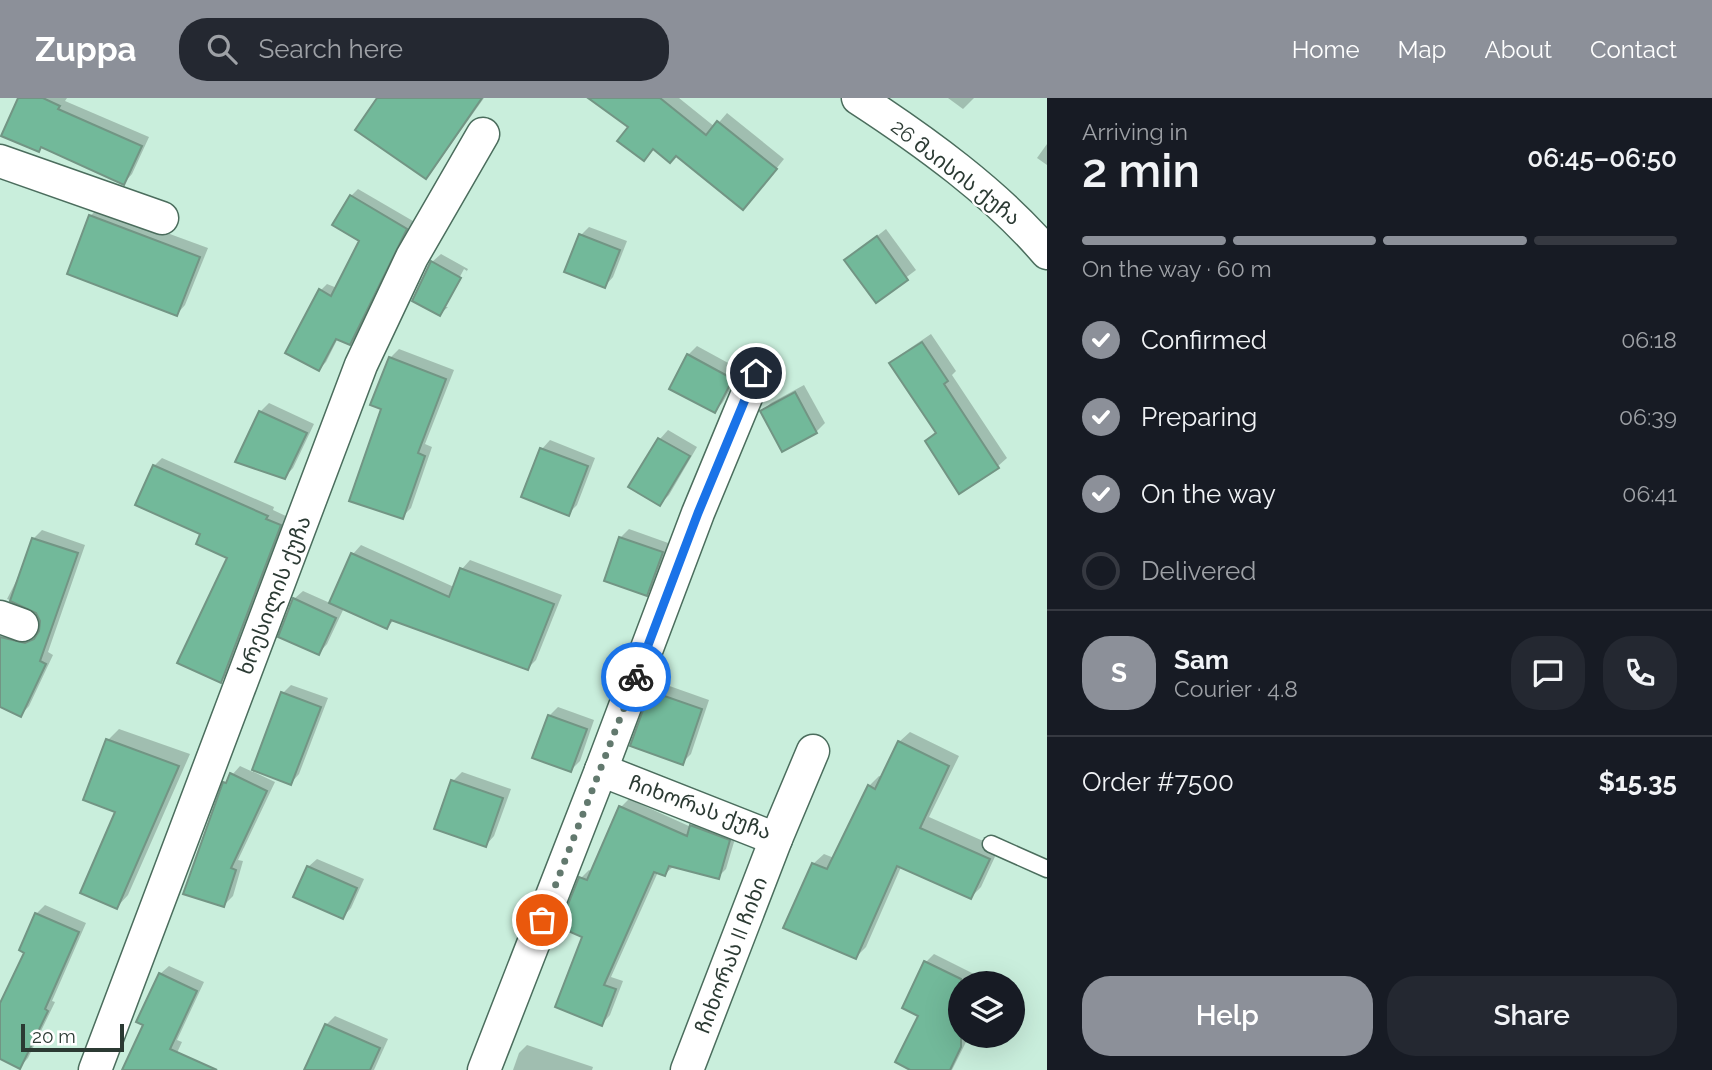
<!DOCTYPE html>
<meta charset="utf-8">
<style>
:root{--surface:#171b24;--page:#242831;--text:#f1f3f6;--muted:#9ea1a6;--line:#363941;--accent:#8c9099}
body{margin:0;font-family:Raleway,"Noto Sans Georgian",sans-serif;background:var(--page);color:var(--text);height:100vh;display:flex;flex-direction:column;font-size:26px;white-space:nowrap}
*{box-sizing:border-box;margin:0}
p{font-size:23px;color:var(--muted)}
.icon{flex:none;width:38px;height:38px;fill:none;stroke:currentColor;stroke-width:2;stroke-linecap:round;stroke-linejoin:round}
.map{position:relative;flex:1;overflow:hidden}
.drawer{display:flex;flex-direction:column;background:var(--surface);width:665px}
.drawer>*{flex:none}
.tools{position:absolute;left:948px;top:873px;display:grid;gap:14px}
.tools a{display:grid;place-items:center;width:77px;height:77px;border-radius:50%;background:var(--surface);box-shadow:0 7px 28px #0002;font-size:35px}
.scale{position:absolute;left:21px;bottom:18px;width:103px;box-sizing:border-box;padding-left:7px;border:4px solid #2b3a33;border-top:0;font-size:19px;line-height:24px;white-space:nowrap;color:#2b3a33;-webkit-text-stroke:5px #fff;paint-order:stroke}
.pin{position:absolute;display:grid;place-items:center;width:60px;height:60px;color:#fff;margin:-30px;border:4px solid #fff;border-radius:50%;box-shadow:0 2px 7px #0007}
.courier{position:absolute;display:grid;place-items:center;width:70px;height:70px;margin:-35px;border:5px solid #1a73e8;border-radius:50%;background:#fff;color:#222;box-shadow:0 2px 9px #0007}
.overview em{font-style:normal;font-weight:600}
.overview div{display:flex;flex-direction:column-reverse}
.overview{display:flex;align-items:center;justify-content:space-between;height:119px;padding:0 35px}
h1{font-size:46px;font-weight:600;line-height:52px}
.bar{display:grid;grid-template-columns:repeat(4,1fr);gap:10px 7px;align-content:center;height:84px;padding:0 35px}
.bar i{height:9px;border-radius:5px;background:var(--line)}
.bar .active{background:var(--accent)}
.bar p{grid-column:span 4}
.line{display:flex;align-items:center;gap:18px;padding:0 35px;border-top:2px solid var(--line)}
.line div{flex:1}
.round{display:grid;place-items:center;flex:none;width:74px;height:74px;border-radius:28px;background:var(--page)}
ol{padding:0 35px;list-style:none}
li{display:flex;align-items:center;gap:21px;height:77px}
li p{margin-inline-start:auto}
li .icon{padding:7px;border-radius:50%;background:var(--accent);color:#fff;stroke-width:4}
li:last-child{color:var(--muted)}
li i{width:38px;height:38px;border:4px solid var(--line);border-radius:50%}
.action{display:flex;gap:14px;margin-top:auto;padding:14px 35px}
.action a{flex:1;height:80px;border-radius:28px;background:var(--accent);color:#fff;font-size:28px;font-weight:600;line-height:80px;text-align:center}
.action a+a{background:var(--page);color:var(--text)}
header{display:flex;align-items:center;gap:42px;box-sizing:border-box;height:98px;padding:0 35px;background:var(--accent);color:#fff}
header strong{font-size:33px}
nav{display:flex;gap:38px;margin-inline-start:auto;font-size:24px}
.search{width:490px;height:63px;background:var(--page);display:flex;align-items:center;gap:18px;box-sizing:border-box;padding:0 24px;border-radius:28px;color:var(--muted);font-size:26px}
main{display:flex;flex:1;min-height:0}
.map>svg:first-child{display:block}
</style>
<header>
<strong>Zuppa</strong>
<div class="search"><svg class="icon" aria-label="search" viewBox="0 0 24 24"><circle cx="10" cy="10" r="6"/><path d="M15 15l6 6"/></svg>Search here</div>
<nav><a>Home</a><a>Map</a><a>About</a><a>Contact</a></nav>
</header>
<main>
<div class="map">
<svg width="1047" height="972" viewBox="0 0 1047 972">
<rect width="100%" height="100%" fill="#c9eedc"/>
<g fill="#0003">
<path d="M 20,0 L 67,0 L 65,3 L 149,39 L 132,76 L 124,85 L 43,48 L 38,52 Z"/>
<path d="M 379,0 L 484,0 L 434,70 L 426,79 Z"/>
<path d="M 591,0 L 679,0 L 715,29 L 727,15 L 784,61 L 752,101 L 630,29 Z"/>
<path d="M 948,0 L 974,0 L 963,11 Z"/>
<path d="M 1047,46 L 1047,67 L 1037,60 Z"/>
<path d="M 358,91 L 413,123 L 357,238 L 350,245 L 338,240 L 326,264 L 319,271 L 320,193 L 327,186 L 337,190 L 361,142 L 351,98 Z"/>
<path d="M 99,110 L 208,150 L 185,207 L 177,216 L 90,118 Z"/>
<path d="M 589,129 L 627,143 L 613,179 L 605,188 L 581,137 Z"/>
<path d="M 886,131 L 916,172 L 876,202 L 847,162 Z"/>
<path d="M 441,156 L 468,171 L 448,208 L 467,173 L 464,171 L 444,209 L 448,209 L 440,216 L 432,164 Z"/>
<path d="M 931,236 L 956,273 L 952,277 L 1007,360 L 998,368 L 960,394 L 927,343 L 936,333 L 891,265 L 900,257 Z"/>
<path d="M 697,248 L 741,272 L 723,304 L 715,313 L 688,257 Z"/>
<path d="M 399,251 L 454,272 L 425,346 L 432,349 L 411,410 L 402,419 L 383,310 L 390,260 Z"/>
<path d="M 804,287 L 825,325 L 816,334 L 762,313 L 771,305 Z"/>
<path d="M 269,305 L 314,326 L 293,370 L 285,379 L 237,363 L 260,314 Z"/>
<path d="M 668,332 L 697,349 L 669,397 L 660,406 L 631,389 L 660,341 Z"/>
<path d="M 550,342 L 595,360 L 577,407 L 568,416 L 523,398 L 542,351 Z"/>
<path d="M 162,360 L 274,409 L 273,412 L 288,419 L 229,575 L 221,583 L 230,459 L 202,435 L 154,368 Z"/>
<path d="M 629,431 L 671,446 L 655,487 L 647,496 L 620,440 Z"/>
<path d="M 42,432 L 85,447 L 48,554 L 53,557 L 29,608 L 21,617 L 0,607 L 0,526 L 25,536 L 34,537 L 41,535 L 42,524 L 37,513 L 7,501 L 23,470 L 33,441 Z"/>
<path d="M 361,447 L 454,489 L 462,471 L 470,462 L 562,497 L 536,562 L 528,570 L 394,522 L 387,529 L 344,510 L 327,546 L 319,555 L 294,501 L 303,493 L 330,505 L 353,456 Z"/>
<path d="M 661,585 L 709,602 L 691,656 L 682,665 L 652,594 Z"/>
<path d="M 291,587 L 328,600 L 299,676 L 291,685 L 255,672 L 254,674 L 275,684 L 238,762 L 243,763 L 233,798 L 224,807 L 225,685 L 240,668 L 253,674 L 283,595 Z"/>
<path d="M 558,609 L 594,622 L 580,663 L 571,672 L 549,618 Z"/>
<path d="M 119,631 L 190,656 L 128,797 L 117,809 L 117,713 L 108,642 Z"/>
<path d="M 910,634 L 959,658 L 929,719 L 999,750 L 981,789 L 971,799 L 901,769 L 866,849 L 856,859 L 813,766 L 824,756 L 834,760 L 869,688 L 879,678 L 883,679 L 899,644 Z"/>
<path d="M 462,674 L 511,691 L 494,738 L 486,747 L 453,683 Z"/>
<path d="M 629,701 L 691,729 L 700,720 L 737,734 L 726,771 L 718,779 L 674,768 L 665,776 L 658,774 L 611,879 L 623,883 L 610,917 L 602,926 L 584,839 L 581,780 L 589,772 L 593,774 L 621,709 Z"/>
<path d="M 317,761 L 364,781 L 351,810 L 343,819 L 308,769 Z"/>
<path d="M 45,807 L 86,825 L 52,903 L 55,904 L 28,960 L 20,969 L 0,959 L 0,909 L 26,854 L 36,816 Z"/>
<path d="M 934,856 L 994,886 L 961,886 L 961,938 L 969,938 L 952,972 L 914,972 L 926,864 Z"/>
<path d="M 169,868 L 204,884 L 177,942 L 182,944 L 169,972 L 124,972 L 145,927 L 160,876 Z"/>
<path d="M 335,918 L 388,941 L 374,972 L 306,972 L 326,927 Z"/>
<path d="M 527,947 L 593,969 L 592,972 L 513,972 L 519,955 Z"/>
</g>
<g fill="#72b99a" stroke="#729584" stroke-width="2">
<path d="M 18,0 L 43,0 L 60,8 L 58,11 L 142,48 L 124,87 L 41,49 L 39,54 L 1,38 Z"/>
<path d="M 377,0 L 482,0 L 426,81 L 355,32 Z"/>
<path d="M 588,0 L 660,0 L 706,37 L 717,23 L 777,71 L 743,112 L 676,58 L 670,65 L 653,51 L 644,63 L 617,43 L 628,29 Z"/>
<path d="M 350,97 L 407,131 L 350,247 L 336,241 L 319,273 L 285,255 L 319,191 L 331,198 L 359,143 L 332,127 Z"/>
<path d="M 89,117 L 200,159 L 177,218 L 67,176 Z"/>
<path d="M 579,136 L 620,152 L 605,190 L 564,174 Z"/>
<path d="M 877,138 L 908,182 L 876,205 L 844,162 Z"/>
<path d="M 431,163 L 461,180 L 440,218 L 412,203 Z"/>
<path d="M 922,244 L 948,283 L 944,286 L 999,370 L 959,396 L 925,343 L 936,335 L 889,265 Z"/>
<path d="M 687,256 L 733,281 L 715,315 L 669,291 Z"/>
<path d="M 389,259 L 446,281 L 418,355 L 425,358 L 403,421 L 349,403 L 381,311 L 370,307 Z"/>
<path d="M 795,294 L 817,335 L 782,354 L 760,313 Z"/>
<path d="M 259,313 L 307,335 L 285,381 L 235,364 Z"/>
<path d="M 658,340 L 690,358 L 660,408 L 628,389 Z"/>
<path d="M 540,350 L 588,368 L 569,418 L 521,399 Z"/>
<path d="M 153,367 L 268,418 L 266,421 L 281,427 L 221,585 L 177,565 L 227,460 L 196,446 L 200,436 L 135,407 Z"/>
<path d="M 619,439 L 663,454 L 647,498 L 604,483 Z"/>
<path d="M 32,440 L 78,455 L 40,563 L 46,566 L 21,619 L 0,609 L 0,539 L 25,545 L 34,541 L 39,533 L 40,523 L 36,515 L 10,503 Z"/>
<path d="M 351,455 L 449,499 L 460,470 L 554,506 L 528,572 L 391,522 L 387,531 L 329,505 Z"/>
<path d="M 293,500 L 336,520 L 319,557 L 278,539 Z"/>
<path d="M 650,593 L 702,611 L 683,667 L 630,648 Z"/>
<path d="M 281,594 L 321,609 L 291,687 L 252,672 Z"/>
<path d="M 548,617 L 587,631 L 571,674 L 532,660 Z"/>
<path d="M 106,641 L 179,668 L 117,811 L 80,795 L 115,714 L 83,702 Z"/>
<path d="M 898,643 L 949,668 L 920,730 L 990,761 L 971,801 L 897,768 L 856,861 L 783,830 L 812,765 L 827,771 L 868,687 L 875,691 Z"/>
<path d="M 230,675 L 267,693 L 231,770 L 236,772 L 224,809 L 183,796 L 223,684 L 226,685 Z"/>
<path d="M 451,682 L 503,700 L 486,749 L 434,731 Z"/>
<path d="M 619,708 L 687,738 L 690,727 L 730,742 L 719,781 L 669,768 L 665,778 L 654,774 L 604,887 L 616,891 L 602,928 L 555,909 L 582,839 L 559,829 L 579,779 L 587,782 Z"/>
<path d="M 307,768 L 357,790 L 343,821 L 293,799 Z"/>
<path d="M 35,815 L 79,834 L 45,911 L 48,913 L 20,971 L 0,961 L 0,905 L 24,855 L 19,852 Z"/>
<path d="M 924,863 L 961,881 L 961,949 L 950,972 L 910,972 L 895,964 L 918,918 L 902,910 Z"/>
<path d="M 159,875 L 197,893 L 170,951 L 217,972 L 122,972 L 143,927 L 136,924 Z"/>
<path d="M 325,926 L 380,950 L 370,972 L 304,972 Z"/>
</g>
<g fill="none" stroke-linecap="round" stroke-linejoin="round">
<defs>
<path id="service" d="M 991,746 L 1047,771"/>
<g id="minor">
<path d="M 858,0 C 924,43 996,95 1047,155"/>
<path d="M 0,63 L 162,120"/>
<path d="M 0,519 L 22,527"/>
<path d="M 601,672 L 776,741"/>
<path d="M 95,972 L 361,267 L 412,159 L 483,36"/>
<path d="M 484,972 L 601,672 L 698,415 L 756,275"/>
<path d="M 687,972 L 776,741 L 813,653"/>
</g>
</defs>
<use href="#service" stroke="#4b6d5d" stroke-width="19"/>
<use href="#minor" stroke="#4b6d5d" stroke-width="35"/>
<use href="#service" stroke="#fff" stroke-width="16"/>
<use href="#minor" stroke="#fff" stroke-width="32"/>
</g>
<g fill="none" stroke-linecap="round" stroke-linejoin="round">
<path stroke="#62796e" stroke-width="7" stroke-dasharray="0 12.6" d="M 542,822 L 636,579"/>
<path stroke="#1a73e8" stroke-width="9" d="M 636,579 L 698,415 L 756,275"/>
</g>
<g text-anchor="middle" dominant-baseline="central" stroke-width="5" stroke-linejoin="round" paint-order="stroke">
<g font-size="21" fill="#2b3a33" stroke="#fff">
<text transform="translate(956 74) rotate(38)">26 მაისის ქუჩა</text>
<text transform="translate(274 497) rotate(-69)">ხრესილის ქუჩა</text>
<text transform="translate(700 709) rotate(20)">ჩიხორას ქუჩა</text>
<text transform="translate(731 857) rotate(-69)">ჩიხორას II ჩიხი</text>
</g>
</g>
</svg>
<div class="tools">
<a><svg class="icon" aria-label="layers" viewBox="0 0 24 24"><path d="M12 4l9 5-9 5-9-5zM3 14l9 5 9-5"/></svg></a>
</div>
<div class="scale">20 m</div>
<div class="pin" style="left:542px;top:822px;background:#ea580c"><svg class="icon" aria-label="bag" viewBox="0 0 24 24"><path d="M5 8h14l-1 12H6zM9 8a3 3 0 0 1 6 0"/></svg></div>
<div class="pin" style="left:756px;top:275px;background:#1f2937"><svg class="icon" aria-label="home" viewBox="0 0 24 24"><path d="M3 11l9-7 9 7M6 9v11h12V9"/></svg></div>
<div class="courier" style="left:636px;top:579px"><svg class="icon" aria-label="bike" viewBox="0 0 24 24"><circle cx="6" cy="16" r="4"/><circle cx="18" cy="16" r="4"/><path d="M6 16l4-8h5l3 8M10 8l3 8H6M13 5h3"/></svg></div>
</div>
<section class="drawer">
<div class="overview"><div><h1>2 min</h1><p>Arriving in</p></div><em>06:45–06:50</em></div>
<div class="bar"><i class="active"></i><i class="active"></i><i class="active"></i><i></i><p>On the way · 60 m</p></div>
<ol>
<li><svg class="icon" aria-label="check" viewBox="0 0 24 24"><path d="M5 12l5 5 9-10"/></svg>Confirmed<p>06:18</p></li>
<li><svg class="icon" aria-label="check" viewBox="0 0 24 24"><path d="M5 12l5 5 9-10"/></svg>Preparing<p>06:39</p></li>
<li><svg class="icon" aria-label="check" viewBox="0 0 24 24"><path d="M5 12l5 5 9-10"/></svg>On the way<p>06:41</p></li>
<li><i></i>Delivered</li>
</ol>
<div class="line" style="height:126px"><b class="round" style="background:var(--accent);color:#fff">S</b><div><b>Sam</b><p>Courier · 4.8</p></div><a class="round"><svg class="icon" aria-label="chat" viewBox="0 0 24 24"><path d="M4 5h16v11H9l-5 4z"/></svg></a><a class="round"><svg class="icon" aria-label="phone" viewBox="0 0 24 24"><path d="M5 4h4l2 5-3 2q2 4 5 5l2-3 5 2v4C11 20 4 13 5 4z"/></svg></a></div>
<div class="line" style="height:91px"><div>Order #7500</div><b>$15.35</b></div>
<div class="action"><a>Help</a><a>Share</a></div>
</section>
</main>
